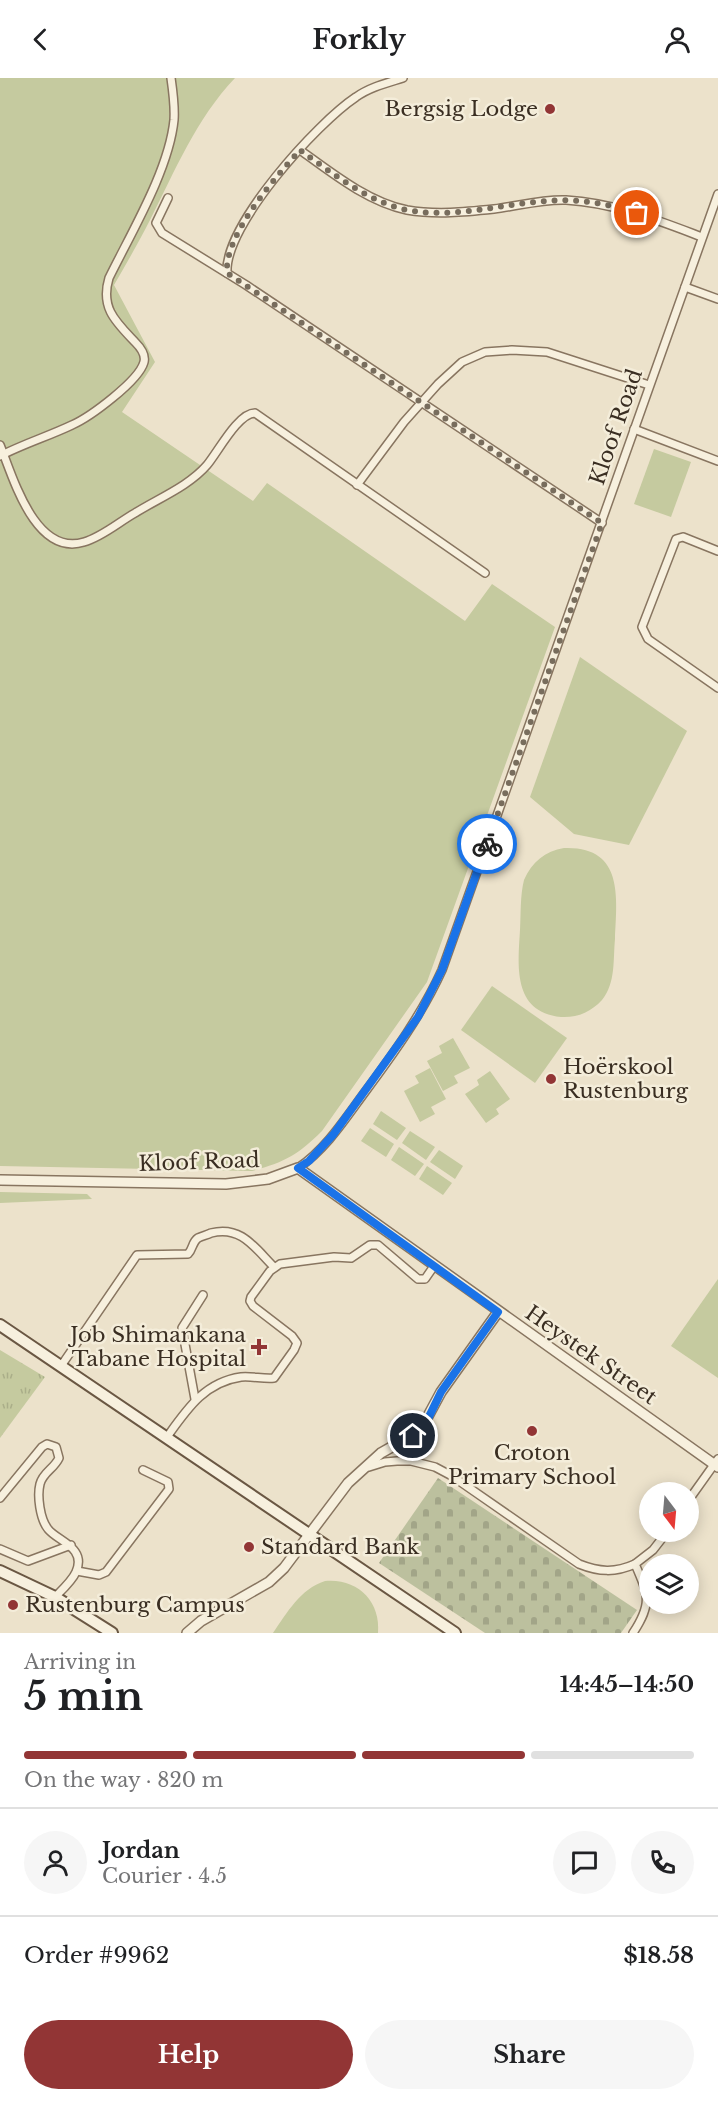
<!DOCTYPE html>
<meta charset="utf-8">
<style>
:root{--surface:#fff;--page:#f6f6f6;--text:#202124;--muted:#757577;--line:#e0e0e0;--accent:#923535}
body{margin:0;font-family:"Libre Baskerville",serif;background:var(--page);color:var(--text);height:100vh;display:flex;flex-direction:column;font-size:22px;white-space:nowrap}
*{box-sizing:border-box;margin:0}
p{font-size:20px;color:var(--muted)}
.icon{flex:none;width:33px;height:33px;fill:none;stroke:currentColor;stroke-width:2;stroke-linecap:round;stroke-linejoin:round}
.map{position:relative;height:1555px;overflow:hidden}
.details{display:flex;flex-direction:column;background:var(--surface);flex:1}
.details>*{flex:none}
.needle{width:39px;rotate:164deg}
.controls{position:absolute;left:639px;top:1404px;display:grid;gap:12px}
.controls a{display:grid;place-items:center;width:60px;height:60px;border-radius:50%;background:var(--surface);box-shadow:0 3px 15px #0003;font-size:30px}
.pin{position:absolute;display:grid;place-items:center;width:51px;height:51px;color:#fff;margin:-26px;border:3px solid #fff;border-radius:50%;box-shadow:0 2px 6px #0007}
.courier{position:absolute;display:grid;place-items:center;width:60px;height:60px;margin:-30px;border:4px solid #1a73e8;border-radius:50%;background:#fff;color:#222;box-shadow:0 2px 8px #0007}
.head em{font-style:normal;font-weight:800}
.head div{display:flex;flex-direction:column-reverse}
.head{display:flex;align-items:center;justify-content:space-between;height:102px;padding:0 24px}
h1{font-size:39px;font-weight:800;line-height:45px}
.bar{display:grid;grid-template-columns:repeat(4,1fr);gap:9px 6px;align-content:center;height:72px;padding:0 24px}
.bar i{height:8px;border-radius:4px;background:var(--line)}
.bar .active{background:var(--accent)}
.bar p{grid-column:span 4}
.line{display:flex;align-items:center;gap:15px;padding:0 24px;border-top:2px solid var(--line)}
.line div{flex:1}
.round{display:grid;place-items:center;flex:none;width:63px;height:63px;border-radius:32px;background:var(--page)}
.cta{display:flex;gap:12px;margin-top:auto;padding:12px 24px}
.cta a{flex:1;height:69px;border-radius:36px;background:var(--accent);color:#fff;font-size:24px;font-weight:800;line-height:69px;text-align:center}
.cta a+a{background:var(--page);color:var(--text)}
header{display:flex;justify-content:space-between;align-items:center;height:78px;padding:0 24px;background:var(--surface);font-size:27px;font-weight:800}
.map>svg:first-child{display:block}
</style>
<header><svg class="icon" aria-label="back" viewBox="0 0 24 24"><path d="M15 5l-7 7 7 7"/></svg>Forkly<svg class="icon" aria-label="person" viewBox="0 0 24 24"><circle cx="12" cy="8" r="4"/><path d="M4 21q1-7 8-7t8 7"/></svg></header>
<div class="map">
<svg width="718" height="1555" viewBox="0 0 718 1555">
<defs>
<pattern id="cemetery-stones" width="16" height="16" patternUnits="userSpaceOnUse" patternTransform="scale(1.5)"><rect width="16" height="16" fill="#bcc09e"/><path d="M2 7V4a2 2 0 0 1 4 0v3zM10 15v-3a2 2 0 0 1 4 0v3z" fill="#a2a588"/></pattern>
<pattern id="park-tufts" width="24" height="20" patternUnits="userSpaceOnUse" patternTransform="scale(1.5)"><rect width="24" height="20" fill="#c5ca9f"/><path d="M3 7l-1-3M5 7V3M7 7l1-3M15 17l-1-3M17 17v-4M19 17l1-3" fill="none" stroke="#aaae89"/></pattern>
</defs>
<rect width="100%" height="100%" fill="#ece2cb"/>
<g fill="#c5ca9f">
<path d="M 0,0 L 235,0 C 196,41 175,93 150,142 C 139,164 126,186 114,207 L 155,284 L 122,334 L 253,423 L 267,405 L 465,543 L 492,506 L 555,549 L 427,904 L 322,1053 C 298,1077 285,1084 252,1093 L 0,1088 Z"/>
<path d="M 654,371 L 691,384 L 671,439 L 634,426 Z"/>
<path d="M 580,579 L 687,653 L 629,767 L 574,756 L 530,719 Z"/>
<path d="M 564,770 C 624,768 617,819 615,861 C 613,881 616,905 602,922 C 591,934 577,940 561,939 C 512,934 518,887 520,852 C 521,835 520,818 524,802 C 532,784 545,773 564,770 Z"/>
<path d="M 492,908 L 567,960 L 535,1005 L 461,952 Z"/>
<path d="M 453,960 L 470,990 L 454,998 L 458,1005 L 443,1013 L 427,983 L 442,975 L 439,968 Z"/>
<path d="M 430,990 L 446,1021 L 431,1029 L 435,1036 L 420,1044 L 404,1013 L 419,1005 L 415,998 Z"/>
<path d="M 490,993 L 510,1021 L 496,1031 L 499,1036 L 486,1045 L 465,1016 L 479,1007 L 477,1002 Z"/>
<path d="M 381,1033 L 406,1050 L 397,1062 L 373,1046 Z"/>
<path d="M 370,1050 L 394,1066 L 386,1079 L 361,1063 Z"/>
<path d="M 410,1053 L 435,1069 L 426,1082 L 402,1065 Z"/>
<path d="M 399,1069 L 424,1086 L 415,1098 L 391,1082 Z"/>
<path d="M 439,1072 L 463,1088 L 455,1101 L 430,1084 Z"/>
<path d="M 427,1088 L 452,1105 L 443,1117 L 419,1101 Z"/>
<path d="M 0,1114 L 87,1116 L 92,1121 L 0,1125 Z"/>
<path d="M 718,1201 L 718,1300 L 671,1268 Z"/>
<path d="M 325,1503 C 357,1500 381,1523 378,1555 L 273,1555 C 287,1535 300,1511 325,1503 Z"/>
</g>
<path fill="url(#cemetery-stones)" d="M 438,1400 L 637,1532 L 621,1555 L 485,1555 L 379,1485 Z"/>
<path fill="url(#park-tufts)" d="M 0,1272 L 45,1299 L 0,1360 Z"/>
<g fill="none" stroke-linecap="round" stroke-linejoin="round">
<defs>
<g id="minor">
<path d="M 300,72 C 332,95 368,124 407,132 C 436,137 465,134 494,131 C 518,128 542,121 566,122 C 615,125 657,142 702,159"/>
<path d="M 168,120 L 156,145 L 162,155 L 246,207 L 602,445"/>
<path d="M 227,195 C 224,147 317,45 356,19 C 370,9 387,5 403,0"/>
<path d="M 685,209 L 718,221"/>
<path d="M 634,351 L 718,383"/>
<path d="M 0,367 C 13,399 35,479 84,464 C 102,459 119,444 135,435 C 159,420 189,408 207,387 C 218,374 238,335 255,335 L 485,495"/>
<path d="M 0,378 C 23,366 49,358 72,347 C 90,339 139,303 144,284 C 146,276 140,269 135,264 C 116,244 100,230 109,200 C 131,155 169,92 174,42 C 175,28 173,14 171,0"/>
<path d="M 357,407 L 404,344 L 438,306 L 462,284 L 485,274 L 512,272 L 547,274 L 649,307"/>
<path d="M 718,473 L 683,459 L 676,461 L 642,549 L 648,561 L 718,610"/>
<path d="M 298,1090 C 326,1071 345,1041 365,1014 C 394,975 422,936 442,892 L 718,116"/>
<path d="M 61,1288 L 137,1177 L 188,1176 C 193,1171 192,1164 198,1160 C 202,1158 207,1157 211,1155 C 241,1147 255,1170 274,1189"/>
<path d="M 195,1321 L 182,1250 L 203,1217"/>
<path d="M 167,1359 C 187,1331 205,1304 241,1299 C 252,1298 263,1301 274,1300 L 294,1272 L 297,1265 L 292,1258 L 253,1228 L 250,1223 L 251,1219 L 270,1193 L 280,1186 L 334,1179 L 351,1180 L 370,1167 L 378,1167 L 418,1201 L 425,1201 L 434,1188"/>
<path d="M 369,1389 L 385,1384 L 397,1383 L 411,1383 L 435,1389 L 452,1398 L 579,1486 C 599,1494 615,1495 635,1486"/>
<path d="M 0,1420 L 42,1369 L 47,1366 L 56,1369 L 59,1380 C 54,1391 43,1394 40,1406 C 37,1418 40,1441 48,1451 C 57,1463 87,1469 76,1494 C 72,1503 62,1512 55,1519"/>
<path d="M 688,1423 L 718,1381"/>
<path d="M 0,1471 L 28,1483 L 71,1467"/>
<path d="M 77,1493 L 99,1497 L 106,1494 L 166,1415 L 169,1411 L 168,1404 L 143,1392"/>
<path d="M 633,1555 C 652,1526 649,1518 635,1486 L 653,1472 L 667,1454"/>
</g>
<g id="tertiary">
<path d="M 0,1102 L 226,1106 L 268,1101 L 298,1090 L 718,1389"/>
<path d="M 187,1555 L 201,1543 L 269,1504 L 284,1490 L 348,1405 L 381,1375 L 420,1353 L 441,1314 L 498,1234"/>
</g>
<g id="secondary">
<path d="M 0,1247 L 455,1555"/>
<path d="M 0,1493 L 55,1519 L 112,1555"/>
</g>
</defs>
<use href="#minor" stroke="#887560" stroke-width="10"/>
<use href="#tertiary" stroke="#887560" stroke-width="12"/>
<use href="#secondary" stroke="#6a5743" stroke-width="14"/>
<use href="#minor" stroke="#f7f0de" stroke-width="7"/>
<use href="#tertiary" stroke="#f7f0de" stroke-width="9"/>
<use href="#secondary" stroke="#f7f0de" stroke-width="10"/>
</g>
<g fill="none" stroke-linecap="round" stroke-linejoin="round">
<path stroke="#786d5d" stroke-width="6" stroke-dasharray="0 10.8" d="M 487,766 L 602,445 L 227,195 C 224,157 276,99 300,72 C 332,95 368,124 407,132 C 455,141 500,126 547,123 C 577,120 609,126 637,135"/>
<path stroke="#1a73e8" stroke-width="8" d="M 413,1358 L 425,1347 L 441,1314 L 498,1234 L 298,1090 L 309,1083 L 333,1057 L 418,939 L 442,892 L 487,766"/>
</g>
<g fill="#923535" stroke="#f4edda" stroke-width="2">
<circle cx="550" cy="31" r="6"/>
<circle cx="551" cy="1001" r="6"/>
<path d="M256 1260h6v6h6v6h-6v6h-6v-6h-6v-6h6z"/>
<circle cx="532" cy="1353" r="6"/>
<circle cx="249" cy="1469" r="6"/>
<circle cx="13" cy="1527" r="6"/>
</g>
<g text-anchor="middle" dominant-baseline="central" stroke-width="5" stroke-linejoin="round" paint-order="stroke">
<g font-size="21" fill="#3a2e22" stroke="#f4edda" text-anchor="start">
<text x="538" y="31" text-anchor="end">Bergsig Lodge</text>
<text x="563" y="989">Hoërskool<tspan x="563" dy="24">Rustenburg</tspan></text>
<text x="246" y="1257" text-anchor="end">Job Shimankana<tspan x="246" dy="24">Tabane Hospital</tspan></text>
<text x="532" y="1375" text-anchor="middle">Croton<tspan x="532" dy="24">Primary School</tspan></text>
<text x="261" y="1469">Standard Bank</text>
<text x="25" y="1527">Rustenburg Campus</text>
</g>
<g font-size="21" fill="#3a2e22" stroke="#f4edda">
<text transform="translate(616 349) rotate(-71)">Kloof Road</text>
<text transform="translate(199 1084) rotate(-2)">Kloof Road</text>
<text transform="translate(591 1277) rotate(35)">Heystek Street</text>
</g>
</g>
</svg>
<div class="controls">
<a><svg class="needle" viewBox="-14 -14 28 28"><path d="M0-13l5 13h-10z" fill="#e53935"/><path d="M0 13l5-13h-10z" fill="#757577"/></svg></a>
<a><svg class="icon" aria-label="layers" viewBox="0 0 24 24"><path d="M12 4l9 5-9 5-9-5zM3 14l9 5 9-5"/></svg></a>
</div>
<div class="pin" style="left:637px;top:135px;background:#ea580c"><svg class="icon" aria-label="bag" viewBox="0 0 24 24"><path d="M5 8h14l-1 12H6zM9 8a3 3 0 0 1 6 0"/></svg></div>
<div class="pin" style="left:413px;top:1358px;background:#1f2937"><svg class="icon" aria-label="home" viewBox="0 0 24 24"><path d="M3 11l9-7 9 7M6 9v11h12V9"/></svg></div>
<div class="courier" style="left:487px;top:766px"><svg class="icon" aria-label="bike" viewBox="0 0 24 24"><circle cx="6" cy="16" r="4"/><circle cx="18" cy="16" r="4"/><path d="M6 16l4-8h5l3 8M10 8l3 8H6M13 5h3"/></svg></div>
</div>
<section class="details">
<div class="head"><div><h1>5 min</h1><p>Arriving in</p></div><em>14:45–14:50</em></div>
<div class="bar"><i class="active"></i><i class="active"></i><i class="active"></i><i></i><p>On the way · 820 m</p></div>
<div class="line" style="height:108px"><a class="round"><svg class="icon" aria-label="person" viewBox="0 0 24 24"><circle cx="12" cy="8" r="4"/><path d="M4 21q1-7 8-7t8 7"/></svg></a><div><b>Jordan</b><p>Courier · 4.5</p></div><a class="round"><svg class="icon" aria-label="chat" viewBox="0 0 24 24"><path d="M4 5h16v11H9l-5 4z"/></svg></a><a class="round"><svg class="icon" aria-label="phone" viewBox="0 0 24 24"><path d="M5 4h4l2 5-3 2q2 4 5 5l2-3 5 2v4C11 20 4 13 5 4z"/></svg></a></div>
<div class="line" style="height:78px"><div>Order #9962</div><b>$18.58</b></div>
<div class="cta"><a>Help</a><a>Share</a></div>
</section>
